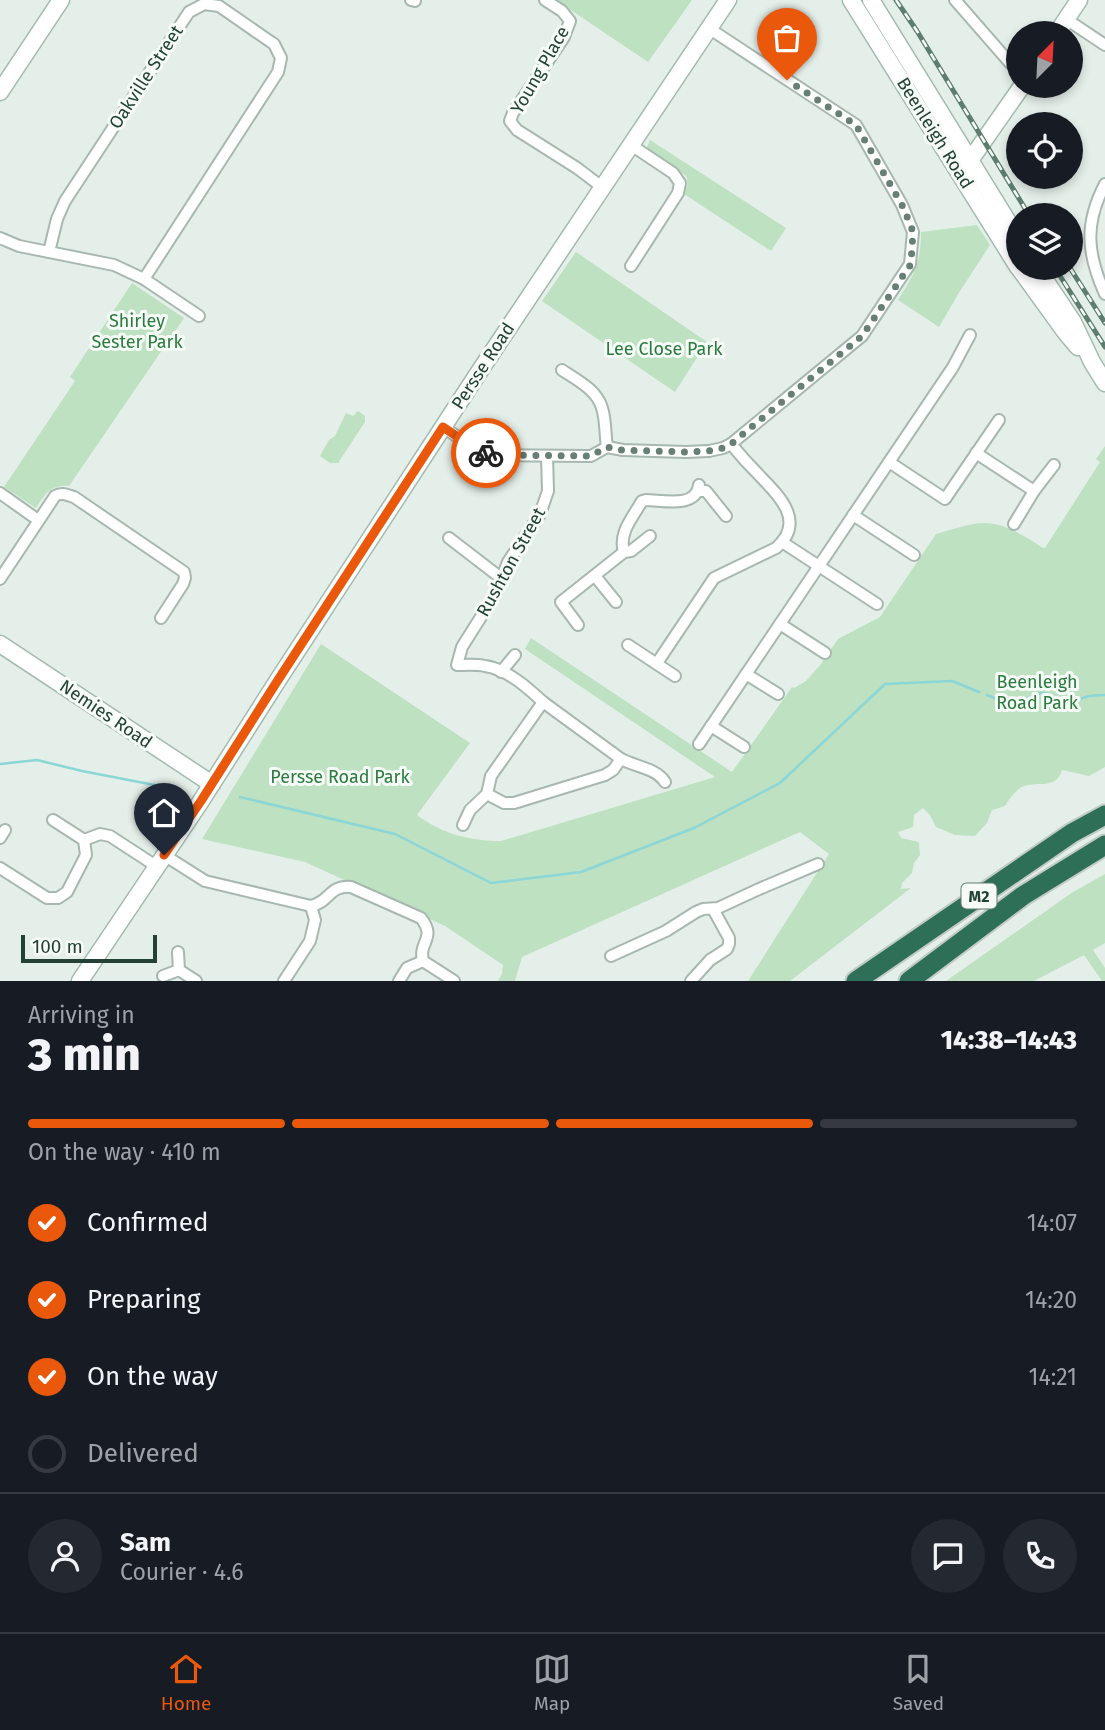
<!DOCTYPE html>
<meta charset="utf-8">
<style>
:root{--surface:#171b24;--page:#242831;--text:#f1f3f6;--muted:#9ea1a6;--line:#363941;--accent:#ea580c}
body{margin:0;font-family:"Fira Sans",sans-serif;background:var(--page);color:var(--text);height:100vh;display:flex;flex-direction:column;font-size:26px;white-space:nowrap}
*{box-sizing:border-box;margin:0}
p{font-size:23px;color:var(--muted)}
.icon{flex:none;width:38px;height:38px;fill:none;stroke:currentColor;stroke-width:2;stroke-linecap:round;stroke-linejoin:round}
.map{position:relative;height:981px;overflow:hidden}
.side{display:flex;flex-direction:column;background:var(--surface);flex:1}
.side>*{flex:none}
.needle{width:46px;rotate:24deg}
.controls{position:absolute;left:1006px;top:21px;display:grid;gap:14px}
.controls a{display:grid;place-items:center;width:77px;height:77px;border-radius:50%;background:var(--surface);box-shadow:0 4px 10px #0003;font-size:35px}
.scale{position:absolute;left:21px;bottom:18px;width:136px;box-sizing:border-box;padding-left:7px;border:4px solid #234235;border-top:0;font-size:19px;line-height:24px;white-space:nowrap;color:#234235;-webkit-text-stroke:5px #f6fbf8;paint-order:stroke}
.pin{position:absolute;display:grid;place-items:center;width:60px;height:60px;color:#fff;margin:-72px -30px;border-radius:50% 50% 50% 0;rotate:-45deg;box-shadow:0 0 7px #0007}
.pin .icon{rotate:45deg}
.courier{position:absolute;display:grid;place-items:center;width:70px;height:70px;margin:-35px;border:5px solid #ea580c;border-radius:50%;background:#fff;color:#222;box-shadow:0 2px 9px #0007}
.overview em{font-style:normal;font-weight:800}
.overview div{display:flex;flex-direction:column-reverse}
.overview{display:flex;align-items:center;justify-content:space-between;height:119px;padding:0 28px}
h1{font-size:46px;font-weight:800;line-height:52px}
.bar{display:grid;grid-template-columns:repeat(4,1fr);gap:10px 7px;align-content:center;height:84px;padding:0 28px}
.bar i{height:9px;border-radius:5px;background:var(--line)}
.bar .current{background:var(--accent)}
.bar p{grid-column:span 4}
.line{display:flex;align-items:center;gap:18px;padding:0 28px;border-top:2px solid var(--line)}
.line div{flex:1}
.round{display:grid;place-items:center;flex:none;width:74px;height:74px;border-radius:37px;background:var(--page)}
ol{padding:0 28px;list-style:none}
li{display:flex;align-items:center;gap:21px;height:77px}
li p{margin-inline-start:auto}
li .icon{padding:7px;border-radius:50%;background:var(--accent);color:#fff;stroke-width:4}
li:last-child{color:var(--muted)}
li i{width:38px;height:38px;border:4px solid var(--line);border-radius:50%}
.menu{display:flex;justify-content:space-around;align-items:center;height:98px;border-top:2px solid var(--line);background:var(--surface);font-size:19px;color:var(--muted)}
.menu a{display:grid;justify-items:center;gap:4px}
.menu .current{color:var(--accent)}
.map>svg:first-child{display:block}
</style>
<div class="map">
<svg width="1105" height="981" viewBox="0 0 1105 981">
<rect width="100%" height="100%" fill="#e5efe9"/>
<g fill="#bde1c1">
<path d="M 556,0 L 692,0 L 648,62 Z"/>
<path d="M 650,140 L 786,228 L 771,251 L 684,194 C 687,187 689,183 686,176 L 650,151 L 647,147 Z"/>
<path d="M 977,225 L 990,245 L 960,291 L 939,327 L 898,300 C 914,274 921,264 921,232 Z"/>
<path d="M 576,252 L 707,342 L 675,392 L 542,301 Z"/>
<path d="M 132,283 L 184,318 L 69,486 C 51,484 45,494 36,508 L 4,487 L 75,381 L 70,377 Z"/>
<path d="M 358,411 L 365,416 L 365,422 L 338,463 L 330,463 L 320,456 L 329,440 L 335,436 L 346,413 L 353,416 Z"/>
<path d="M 1105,446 L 1105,767 L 1089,776 L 1062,770 C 1056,790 1038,781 1024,786 C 1015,790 1009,799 1005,806 L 992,810 L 987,823 L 975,836 L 955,835 L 936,827 L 930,815 L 923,808 L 914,815 L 913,827 L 898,832 L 901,838 L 919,842 L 920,855 L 914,863 L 912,873 L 902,883 L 901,889 L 911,888 L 790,981 L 748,981 L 829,854 L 800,832 L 522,957 L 515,981 L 498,981 L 502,974 L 503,965 L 445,926 L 305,862 L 202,839 L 321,644 L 470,743 L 417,815 C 442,834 470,841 501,841 L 715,777 L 525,649 L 531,638 L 732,772 L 792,687 L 794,688 L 806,681 L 821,664 L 838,639 L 880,617 L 936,534 C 950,530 972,522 986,523 C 1007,524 1026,537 1043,548 L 1045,548 L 1100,462 L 1096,459 Z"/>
<path d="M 1105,874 L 1105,943 L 1093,950 L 1105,968 L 1105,981 L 1102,981 L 1084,955 L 1034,981 L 946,981 L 1073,892 Z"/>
</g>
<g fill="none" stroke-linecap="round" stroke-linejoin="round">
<g stroke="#8bd6d6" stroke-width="2.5">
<path d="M 987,695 L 999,700 L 1026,699 L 1041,693 L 1049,694 L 1058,703 L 1069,705 C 1081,697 1090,695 1105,695"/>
<path d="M 0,764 L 37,760 L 82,771 L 170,788"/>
<path d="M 240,797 L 395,834 L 491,883 L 581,872 L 694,828 L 780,783 L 885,684 L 952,681 L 979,692"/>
</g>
<defs>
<g id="street">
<path d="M 411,0 L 415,1"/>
<path d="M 545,0 L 562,11 L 570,21 L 564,37 L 513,113 L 510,121 L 517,130 L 577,168 L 602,187"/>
<path d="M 955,0 L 1010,63 L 1018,68"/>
<path d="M 1066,19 L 1105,45"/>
<path d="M 1105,184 C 1084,224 1087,254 1105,294"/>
<path d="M 0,238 L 19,246 L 114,265 L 144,279 L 199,316"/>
<path d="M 49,252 L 57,219 L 65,201 L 189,12 L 204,4 L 219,6 L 268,40 L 274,44 L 281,58 L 278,72 L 144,279"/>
<path d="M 631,266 L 678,193 L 680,183 L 673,173 L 631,145"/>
<path d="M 562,370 C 577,380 597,390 602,408 C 606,420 605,435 607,447"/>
<path d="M 443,427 L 474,448 L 490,455 L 591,456 L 607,447 L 623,450 L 686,452 L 709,451 L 723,448 L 731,444 L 862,336 L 910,264 L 913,232 L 902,205 L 856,125 L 710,29"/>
<path d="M 976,453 L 1034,491"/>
<path d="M 889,462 L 945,499 L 999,420"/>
<path d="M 698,491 L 706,491 L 726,516"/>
<path d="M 0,493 L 38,520"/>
<path d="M 853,515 L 914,555"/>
<path d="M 1014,524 L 1034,491 L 1054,465"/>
<path d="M 449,538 L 501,578"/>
<path d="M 782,542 L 877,604"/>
<path d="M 624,552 L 631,551 L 650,536"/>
<path d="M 595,576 L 616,602"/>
<path d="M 0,579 L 55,496 C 62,492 67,495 74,497 L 184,572 L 185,578 L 183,584 L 161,618"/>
<path d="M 780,624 L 825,653"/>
<path d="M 578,625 L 561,602 L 624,552 C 618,533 633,517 642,501 L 646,500 C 662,500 696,509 699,485"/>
<path d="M 628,645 L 675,676"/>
<path d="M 657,663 L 714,578 L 776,548 C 807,521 778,495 758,474 C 748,464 740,455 731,444"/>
<path d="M 501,672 L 515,655"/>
<path d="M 746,674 L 778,694"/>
<path d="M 543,702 C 528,688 507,669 485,666 C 476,664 466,665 457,665 L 462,647 L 496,593 L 508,562 L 540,514 L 548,491 L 547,456"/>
<path d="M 711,726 L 744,747"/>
<path d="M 699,744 L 953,367 L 970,335"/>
<path d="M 621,759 C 636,767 656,768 665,782"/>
<path d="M 463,825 L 470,810 L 487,794 L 504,803 L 514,803 L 605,775 L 613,770 L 621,759 L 543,702 L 491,776 L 487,794"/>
<path d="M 0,838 L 5,830"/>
<path d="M 84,840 L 100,834 L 110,836 L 156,866"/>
<path d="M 164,855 L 205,881 L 311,906 C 330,902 329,885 351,887 L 421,918 C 437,939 418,941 423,961 L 454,981"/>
<path d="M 0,868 L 47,898 L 58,898 L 67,892 L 86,855 L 84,840 L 53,820"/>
<path d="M 611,956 L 666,931 L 696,912 L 703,909 L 718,908 L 759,889 L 818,864"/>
<path d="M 179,970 L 196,981"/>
<path d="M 163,976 L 179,970 L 178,952"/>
<path d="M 284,981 L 310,941 L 315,920 L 311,906"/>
<path d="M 399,981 L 407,968 L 423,961"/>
<path d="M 691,981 L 710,960 L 727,949 L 729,944 L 729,938 L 713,909"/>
</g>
<g id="secondary">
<path d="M 851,0 L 1018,267"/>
<path d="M 871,0 L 1018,238"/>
<path d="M 1057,33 L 1079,0"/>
<path d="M 0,92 L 61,0"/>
<path d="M 964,169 L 1022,86"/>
<path d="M 1019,268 L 1066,333 L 1078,347"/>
<path d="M 1037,268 L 1073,322 L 1092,362 L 1105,383"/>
<path d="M 0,644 L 212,784"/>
<path d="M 80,981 L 201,801 L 278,680 L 477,375 L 728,0"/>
</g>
<g id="highway">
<path d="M 856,981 L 1072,833 L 1105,815"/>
<path d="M 909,981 L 1024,895 L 1105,845"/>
</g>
</defs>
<use href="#street" stroke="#a7b8af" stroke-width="14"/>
<use href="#secondary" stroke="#a2bbaf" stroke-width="19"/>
<use href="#highway" stroke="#c1cac6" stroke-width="23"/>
<use href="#street" stroke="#fff" stroke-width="10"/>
<use href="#secondary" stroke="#fff" stroke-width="16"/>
<use href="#highway" stroke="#2d7057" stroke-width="19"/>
<defs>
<g id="rail">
<path d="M 896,0 L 917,31 L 1029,215"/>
<path d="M 1055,268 L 1105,347"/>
<path d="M 1070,268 L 1105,323"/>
</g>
</defs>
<use href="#rail" stroke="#5d7d70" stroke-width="5"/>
<use href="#rail" stroke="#f6fbf8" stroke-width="2.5" stroke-dasharray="8" stroke-linecap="butt"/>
</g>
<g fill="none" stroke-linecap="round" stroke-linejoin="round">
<path stroke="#677f74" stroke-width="7" stroke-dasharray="0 12.6" d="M 486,453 L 490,455 L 591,456 L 607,447 L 622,450 L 686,452 L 709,451 L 723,448 L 731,444 L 862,336 L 911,264 L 913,232 L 908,219 L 902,205 L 856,125 L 787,80"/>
<path stroke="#ea580c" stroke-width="9" d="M 164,855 L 201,801 L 278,680 L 443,427 L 474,448 L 486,453"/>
</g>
<g text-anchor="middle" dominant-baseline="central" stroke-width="6" stroke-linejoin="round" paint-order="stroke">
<rect fill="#f6fbf8" stroke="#627a70" stroke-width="2" x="961.5" y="883.5" width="35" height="25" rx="5"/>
<g font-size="16" font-weight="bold" fill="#234235">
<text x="979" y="896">M2</text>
</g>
<g font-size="18" fill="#234235" stroke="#f6fbf8">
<text transform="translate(540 70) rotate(-60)">Young Place</text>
<text transform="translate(146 77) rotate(-57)">Oakville Street</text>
<text transform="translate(935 133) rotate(58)">Beenleigh Road</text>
<text transform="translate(483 366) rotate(-57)">Persse Road</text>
<text transform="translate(511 562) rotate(-61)">Rushton Street</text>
<text transform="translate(106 714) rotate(34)">Nemies Road</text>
</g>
<g font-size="18" fill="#2a7b3d" stroke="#f6fbf8">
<text x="137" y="321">Shirley<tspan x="137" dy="21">Sester Park</tspan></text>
<text x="664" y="349">Lee Close Park</text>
<text x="1037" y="682">Beenleigh<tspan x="1037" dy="21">Road Park</tspan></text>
<text x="340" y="777">Persse Road Park</text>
</g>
</g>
</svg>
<div class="controls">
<a><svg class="needle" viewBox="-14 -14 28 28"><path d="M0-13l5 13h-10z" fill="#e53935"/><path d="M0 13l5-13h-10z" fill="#9ea1a6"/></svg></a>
<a><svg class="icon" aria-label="locate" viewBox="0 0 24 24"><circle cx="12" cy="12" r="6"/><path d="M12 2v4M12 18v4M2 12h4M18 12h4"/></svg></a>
<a><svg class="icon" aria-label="layers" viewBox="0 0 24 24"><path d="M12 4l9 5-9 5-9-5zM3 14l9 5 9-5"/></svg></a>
</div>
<div class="scale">100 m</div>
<div class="pin" style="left:787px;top:80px;background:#ea580c"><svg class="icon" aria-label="bag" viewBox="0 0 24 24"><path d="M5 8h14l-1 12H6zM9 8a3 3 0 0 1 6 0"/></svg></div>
<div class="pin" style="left:164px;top:855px;background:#1f2937"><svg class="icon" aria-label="home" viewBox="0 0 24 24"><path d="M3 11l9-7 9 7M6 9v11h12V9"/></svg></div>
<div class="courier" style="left:486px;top:453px"><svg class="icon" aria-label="bike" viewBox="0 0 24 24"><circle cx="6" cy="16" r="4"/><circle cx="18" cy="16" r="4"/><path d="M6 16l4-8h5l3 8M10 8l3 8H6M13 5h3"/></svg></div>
</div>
<section class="side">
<div class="overview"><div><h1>3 min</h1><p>Arriving in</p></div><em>14:38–14:43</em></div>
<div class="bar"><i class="current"></i><i class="current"></i><i class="current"></i><i></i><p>On the way · 410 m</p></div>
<ol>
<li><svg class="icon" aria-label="check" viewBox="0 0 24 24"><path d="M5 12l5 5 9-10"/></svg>Confirmed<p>14:07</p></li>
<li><svg class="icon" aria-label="check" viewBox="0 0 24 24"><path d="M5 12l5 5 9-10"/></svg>Preparing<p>14:20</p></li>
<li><svg class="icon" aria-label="check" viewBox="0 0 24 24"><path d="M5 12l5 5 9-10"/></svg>On the way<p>14:21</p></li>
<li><i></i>Delivered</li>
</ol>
<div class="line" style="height:126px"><a class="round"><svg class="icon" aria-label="person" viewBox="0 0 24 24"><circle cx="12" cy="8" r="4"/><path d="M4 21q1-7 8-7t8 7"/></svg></a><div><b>Sam</b><p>Courier · 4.6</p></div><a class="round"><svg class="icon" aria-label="chat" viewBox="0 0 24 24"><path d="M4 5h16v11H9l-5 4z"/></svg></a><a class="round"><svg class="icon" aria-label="phone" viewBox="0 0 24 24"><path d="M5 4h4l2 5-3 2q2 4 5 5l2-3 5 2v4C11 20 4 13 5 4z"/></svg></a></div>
</section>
<nav class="menu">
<a class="current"><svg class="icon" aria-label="home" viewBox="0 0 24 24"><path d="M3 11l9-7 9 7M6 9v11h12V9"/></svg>Home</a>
<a><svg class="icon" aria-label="map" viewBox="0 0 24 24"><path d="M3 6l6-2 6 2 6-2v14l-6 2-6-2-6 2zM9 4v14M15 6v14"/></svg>Map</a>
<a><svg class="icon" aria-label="saved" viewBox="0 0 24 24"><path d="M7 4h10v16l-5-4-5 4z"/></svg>Saved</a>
</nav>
